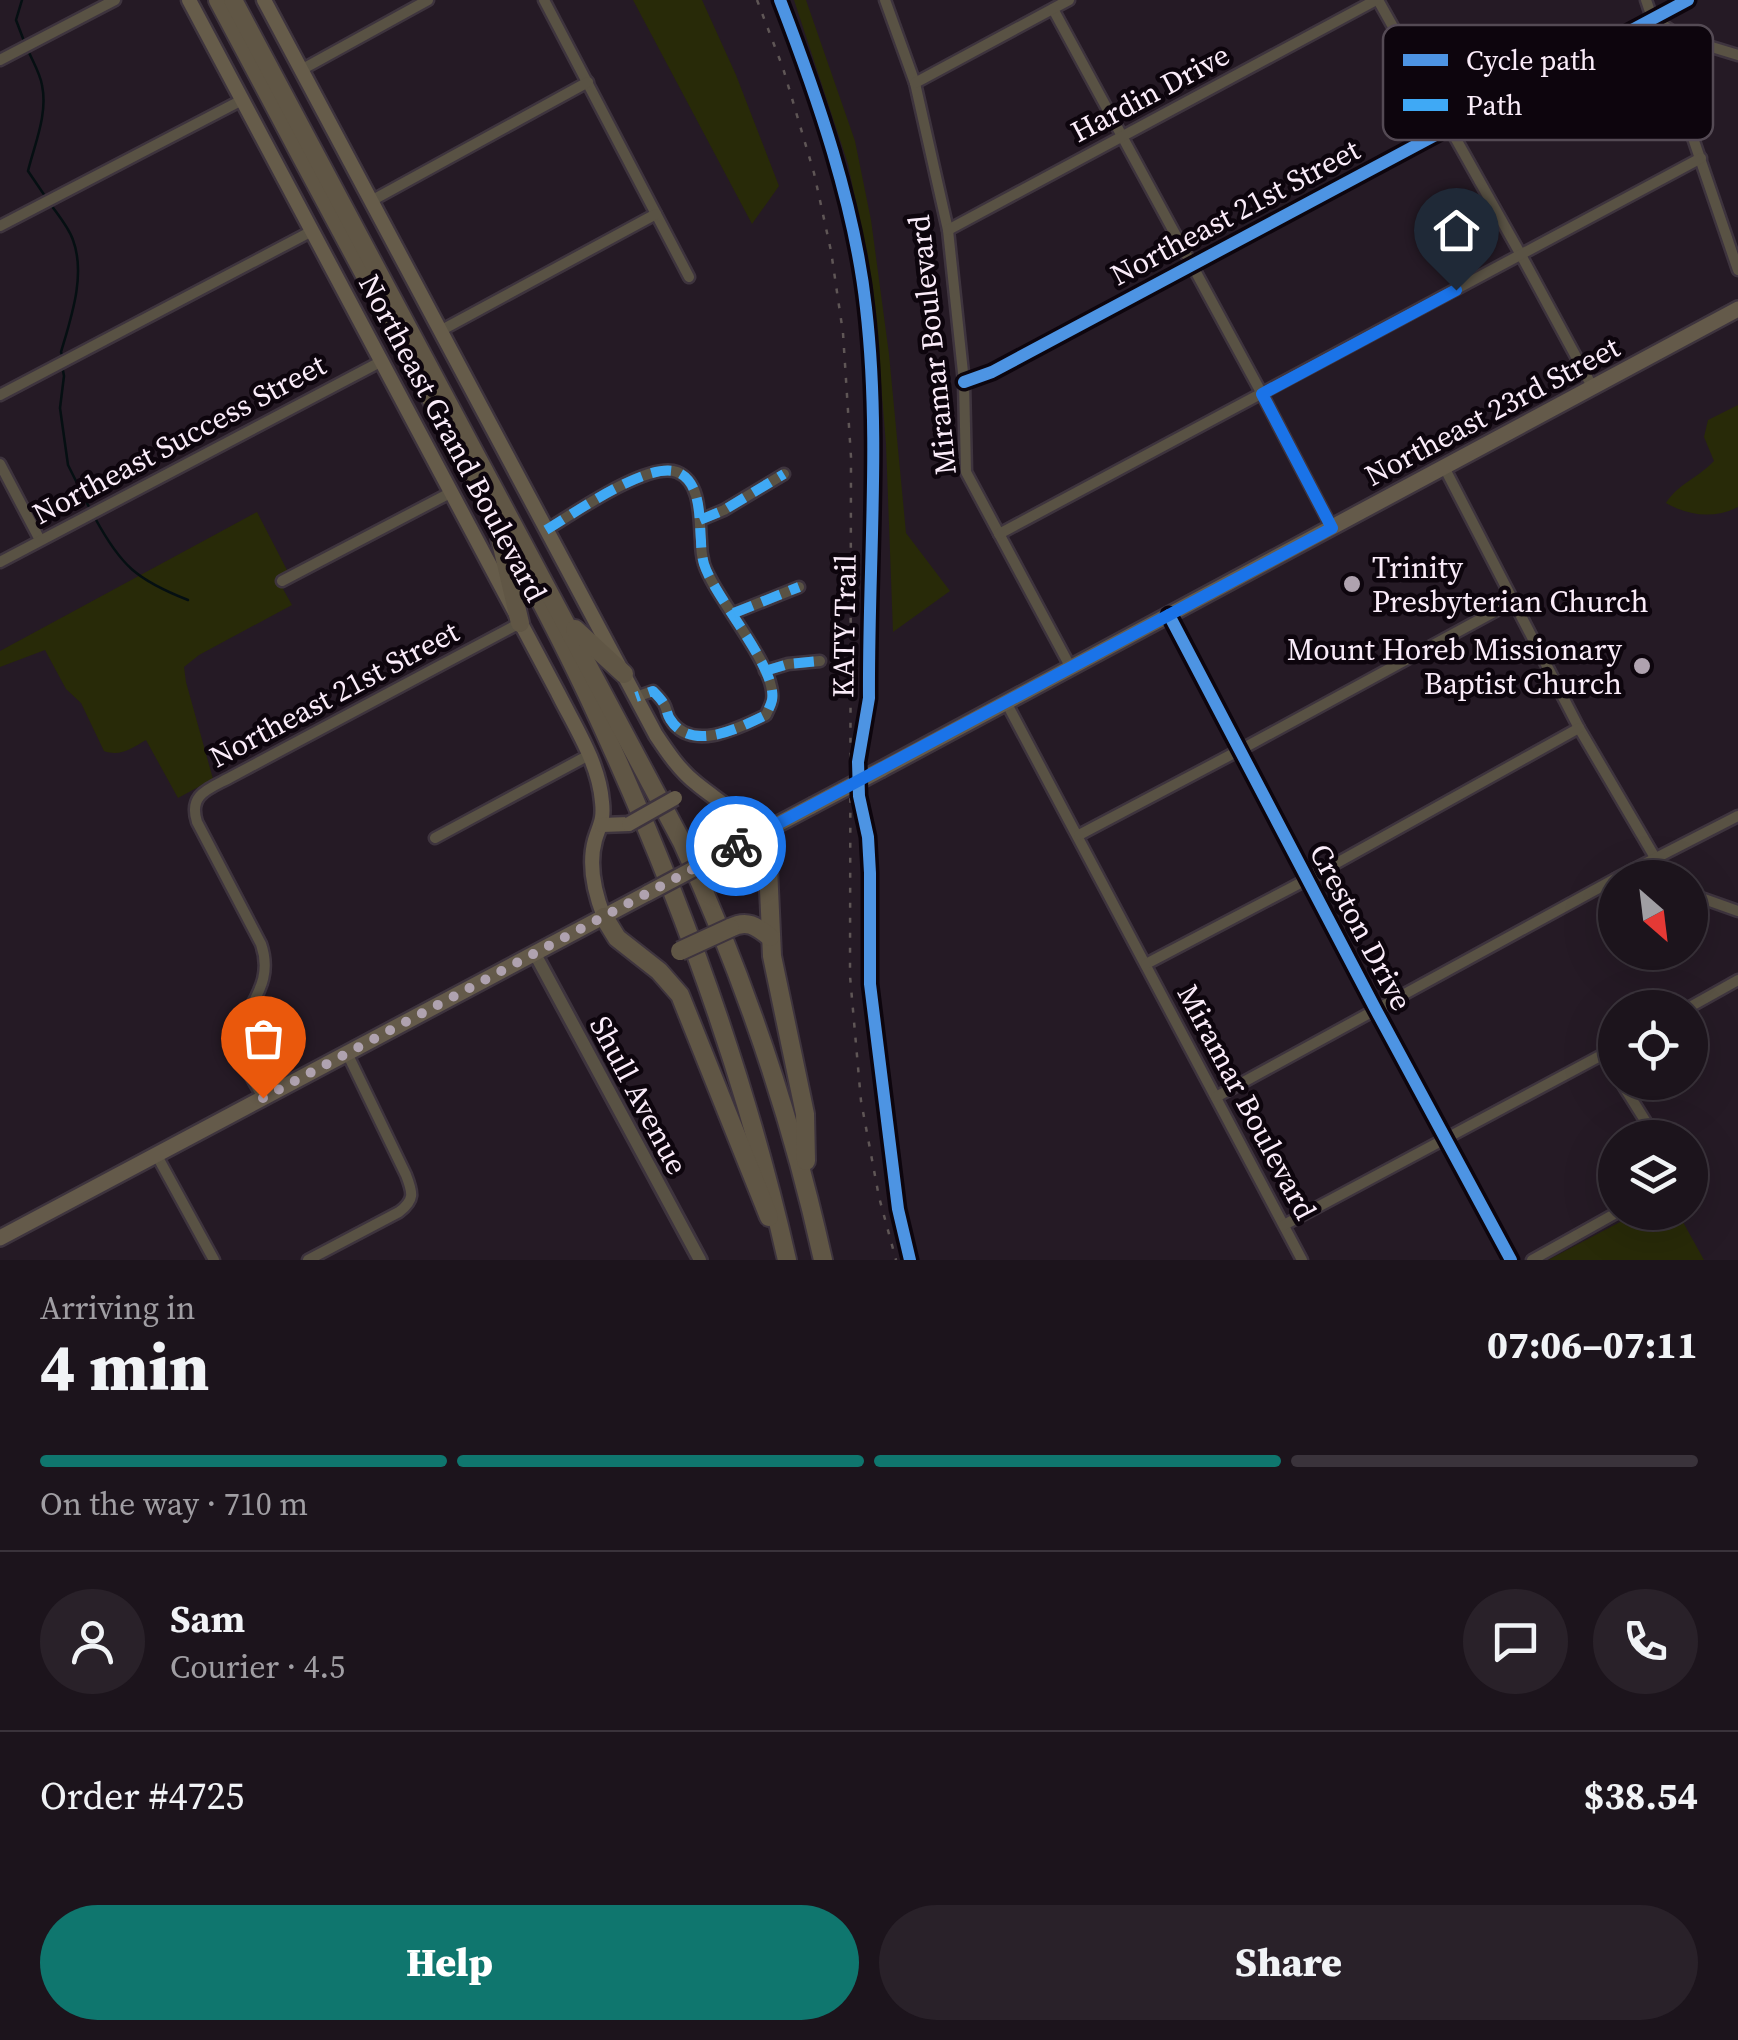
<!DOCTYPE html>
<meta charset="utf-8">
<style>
:root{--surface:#1c141c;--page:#292129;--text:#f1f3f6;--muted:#a09ea3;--line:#3a333b;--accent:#0f766e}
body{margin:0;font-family:"Source Serif 4",serif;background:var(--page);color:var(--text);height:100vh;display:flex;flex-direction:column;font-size:38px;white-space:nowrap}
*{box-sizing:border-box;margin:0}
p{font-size:32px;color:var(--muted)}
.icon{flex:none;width:55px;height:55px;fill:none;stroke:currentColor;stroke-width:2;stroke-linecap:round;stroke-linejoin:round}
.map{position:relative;height:1260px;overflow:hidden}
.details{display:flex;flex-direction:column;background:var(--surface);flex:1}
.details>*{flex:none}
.needle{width:65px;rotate:152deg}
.buttons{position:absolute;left:1598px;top:860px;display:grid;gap:20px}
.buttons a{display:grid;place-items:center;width:110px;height:110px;border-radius:50%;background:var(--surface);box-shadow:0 10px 40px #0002,0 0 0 2px var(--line);font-size:50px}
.pin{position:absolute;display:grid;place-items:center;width:85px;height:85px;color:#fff;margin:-102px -42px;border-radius:50% 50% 50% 0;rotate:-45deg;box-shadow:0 0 10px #0007}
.pin .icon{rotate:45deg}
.courier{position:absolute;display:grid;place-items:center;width:100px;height:100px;margin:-50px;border:8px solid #1a73e8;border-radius:50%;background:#fff;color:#222;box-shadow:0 2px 12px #0007}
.overview em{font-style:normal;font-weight:800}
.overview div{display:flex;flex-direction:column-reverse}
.overview{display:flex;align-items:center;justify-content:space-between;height:170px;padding:0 40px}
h1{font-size:65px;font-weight:800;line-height:75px}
.bar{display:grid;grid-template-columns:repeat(4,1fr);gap:15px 10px;align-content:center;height:120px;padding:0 40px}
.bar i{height:12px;border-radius:8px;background:var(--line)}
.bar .current{background:var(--accent)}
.bar p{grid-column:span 4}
.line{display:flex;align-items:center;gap:25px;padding:0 40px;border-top:2px solid var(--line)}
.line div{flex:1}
.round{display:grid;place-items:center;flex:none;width:105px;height:105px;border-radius:52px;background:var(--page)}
.primary-button{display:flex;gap:20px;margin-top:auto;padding:20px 40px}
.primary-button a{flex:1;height:115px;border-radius:60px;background:var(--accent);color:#fff;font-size:40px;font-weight:800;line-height:115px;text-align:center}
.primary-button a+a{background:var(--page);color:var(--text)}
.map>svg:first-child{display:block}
</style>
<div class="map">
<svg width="1738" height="1260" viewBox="0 0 1738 1260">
<rect width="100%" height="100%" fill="#251a25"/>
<g fill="#282a08">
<path d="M 633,0 L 702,0 L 736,75 L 779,186 L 752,224 Z"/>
<path d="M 794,0 L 806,0 L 855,141 L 871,220 L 889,354 L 906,533 L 950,591 L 893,632 L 886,444 L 873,287 L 848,164 Z"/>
<path d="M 1738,405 L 1738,507 C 1715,519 1688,516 1666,503 C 1678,484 1698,478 1714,461 L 1704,437 L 1708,420 Z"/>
<path d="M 257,512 L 288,572 L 283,589 L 292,605 L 199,655 L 184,667 L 186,682 L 213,779 L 178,798 L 146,740 C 132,748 121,757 104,751 L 81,703 L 66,689 L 45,650 L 0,667 L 0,651 Z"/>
<path d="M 1637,1213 L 1678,1213 L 1704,1260 L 1548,1260 Z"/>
</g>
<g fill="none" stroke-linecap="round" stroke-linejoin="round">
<g stroke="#050f12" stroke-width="2.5">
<path d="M 22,0 L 16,20 L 24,41"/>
<path d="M 27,48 C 32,60 40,73 42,85 C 48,114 35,143 28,171 L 47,199"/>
<path d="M 51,205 C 59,216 69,228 73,240 C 86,275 71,318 61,352 L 63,358"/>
<path d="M 62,365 L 64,376 L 60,408 L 68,465 L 91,511"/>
<path d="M 95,518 C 121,566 137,580 188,600"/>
</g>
<defs>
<g id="minor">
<path d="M 544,0 L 689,277"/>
<path d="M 885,0 L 915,83 L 948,230 L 964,382 L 966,472 L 1071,668"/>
<path d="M 1378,0 L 1521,255 L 1593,388"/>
<path d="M 1646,0 L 1738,270"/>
<path d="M 1053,9 L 1262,394 L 1332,528"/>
<path d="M 1654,19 L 1682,38 L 1738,55"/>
<path d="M 0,60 L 115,0"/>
<path d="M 301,70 L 428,0"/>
<path d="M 915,83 L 1069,0"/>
<path d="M 371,201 L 588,82"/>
<path d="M 0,226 L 242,100"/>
<path d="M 948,230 L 1376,0"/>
<path d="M 440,331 L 656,214"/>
<path d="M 964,382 L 992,372 L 1688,0"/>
<path d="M 0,395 L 312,231"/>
<path d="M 0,464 L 40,540"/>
<path d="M 1444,467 L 1579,728 L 1667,878"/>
<path d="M 700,520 L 724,510 L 784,474"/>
<path d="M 546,530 C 573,514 648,461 677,472 C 702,482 699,520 701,541 C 701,548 702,557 704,564 C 714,597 778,668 772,700 C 771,705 768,710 766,715 C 739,728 691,753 670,719 C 667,715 667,709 664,704 C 661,699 657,695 653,691 L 636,697"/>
<path d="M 999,534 L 1701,158"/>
<path d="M 0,562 L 382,361"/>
<path d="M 282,581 L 450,493"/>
<path d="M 734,613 L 799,587"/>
<path d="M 1169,615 L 1376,1010 L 1511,1260"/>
<path d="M 765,671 L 788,664 L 820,661"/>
<path d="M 1006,702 L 1302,1260"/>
<path d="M 1079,835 L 1240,750 L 1514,601"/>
<path d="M 435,838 L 589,755"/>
<path d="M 1617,878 L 1738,816"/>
<path d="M 1690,894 L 1738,911"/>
<path d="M 1146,964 L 1308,879 L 1579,728"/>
<path d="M 1688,1008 L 1738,980"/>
<path d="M 1603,1054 L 1615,1073"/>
<path d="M 1621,1082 L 1656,1138"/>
<path d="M 1216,1097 L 1615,879"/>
<path d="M 263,1098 C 254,1081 242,1064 240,1045 C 237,1010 277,990 261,944 L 197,822 C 188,794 209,789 231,777 L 520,623"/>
<path d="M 156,1154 L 214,1260"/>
<path d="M 1284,1225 L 1615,1048"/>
<path d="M 308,1260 L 399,1212 C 415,1200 413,1193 406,1175 L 347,1053"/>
<path d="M 1532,1260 L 1618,1212"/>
</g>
<path id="tertiary" d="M 535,954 L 700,1260"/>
<g id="secondary">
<path d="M 189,0 L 558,693 C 575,727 599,763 602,802 C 604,820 600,824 595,840 C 588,865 595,894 604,917"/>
<path d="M 264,0 L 656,735 C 668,753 680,771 697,784 C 719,802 738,811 755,836"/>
<path d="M 602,825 L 629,824"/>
</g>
<g id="primary">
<path d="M 882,769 L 1738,309"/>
<path d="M 714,858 L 812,806"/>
<path d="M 0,1238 L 648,893"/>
</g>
<g id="motorway">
<path d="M 218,0 C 288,132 358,263 429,395 C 483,495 540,594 588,696 C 673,877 743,1065 787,1260"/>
<path d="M 233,0 L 682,842 C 744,977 791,1115 823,1260"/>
<path d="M 500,538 L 520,623"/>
<path d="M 575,629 L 624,674"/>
<path d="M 755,836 L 768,867 L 772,956 L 805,1114 L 806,1161"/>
<path d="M 604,917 L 617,938 L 659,971 L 680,995 L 769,1217"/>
<path d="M 730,928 C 747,919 756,926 770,937"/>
</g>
</defs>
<use href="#minor" stroke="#3e343e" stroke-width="15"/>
<use href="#tertiary" stroke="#3e343e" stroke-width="18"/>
<use href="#secondary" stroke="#3e343e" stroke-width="19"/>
<use href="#primary" stroke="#3e343e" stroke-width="20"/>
<use href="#motorway" stroke="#3e343e" stroke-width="22"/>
<use href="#minor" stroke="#595244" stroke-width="10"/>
<use href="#tertiary" stroke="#595244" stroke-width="12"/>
<use href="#secondary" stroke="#665c4a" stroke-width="14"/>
<use href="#primary" stroke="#645a4a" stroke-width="15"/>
<use href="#motorway" stroke="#605645" stroke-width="18"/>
<path stroke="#5f5656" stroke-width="2.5" stroke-dasharray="5 10" stroke-linecap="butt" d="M 757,0 L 783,68 L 814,173 L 831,251 L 843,333 L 851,457 L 850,976 L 861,1101 L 879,1197 L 896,1260"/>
<defs>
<path id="secondary-bridge" d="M 629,824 L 675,798"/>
<g id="primary-bridge">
<path d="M 812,806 L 882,769"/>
<path d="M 648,893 L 714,858"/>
</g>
<path id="motorway-bridge" d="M 680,951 L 730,928"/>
</defs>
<use href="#secondary-bridge" stroke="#3e343e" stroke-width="19" stroke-linecap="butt"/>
<use href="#primary-bridge" stroke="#3e343e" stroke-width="20" stroke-linecap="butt"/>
<use href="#motorway-bridge" stroke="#3e343e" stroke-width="22" stroke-linecap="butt"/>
<use href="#secondary-bridge" stroke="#665c4a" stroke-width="14"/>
<use href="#primary-bridge" stroke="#645a4a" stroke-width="15"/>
<use href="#motorway-bridge" stroke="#605645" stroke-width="18"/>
<g stroke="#3fa9f5" stroke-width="10" stroke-dasharray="20 10" stroke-linecap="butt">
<path d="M 700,520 L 724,510 L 784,474"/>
<path d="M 546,530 C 573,514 648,461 677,472 C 702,482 699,520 701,541 C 701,548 702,557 704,564 C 714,597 778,668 772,700 C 771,705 768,710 766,715 C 739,728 691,753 670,719 C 667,715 667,709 664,704 C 661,699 657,695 653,691 L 636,697"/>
<path d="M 734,613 L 799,587"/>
<path d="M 765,671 L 788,664 L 820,661"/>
</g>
<defs>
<g id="cycleway">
<path d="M 780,0 C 817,96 855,206 866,308 C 881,437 868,568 869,698 L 858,762 L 859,796 L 868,837 L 870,873 L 870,984 L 898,1209 L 910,1260"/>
<path d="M 964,382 L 992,372 L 1688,0"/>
<path d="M 1169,615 L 1376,1010 L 1511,1260"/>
</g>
</defs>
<use href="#cycleway" stroke="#0d050d" stroke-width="19"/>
<use href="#cycleway" stroke="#4d94e3" stroke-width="12"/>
</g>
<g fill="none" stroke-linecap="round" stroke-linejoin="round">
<path stroke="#afa2af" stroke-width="10" stroke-dasharray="0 18" d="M 263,1098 L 736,846"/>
<path stroke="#1a73e8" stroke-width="12" d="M 736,846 L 1332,528 L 1262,394 L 1456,290"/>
</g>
<g fill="#afa2af" stroke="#0d050d" stroke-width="4">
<circle cx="1352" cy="584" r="10"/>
<circle cx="1642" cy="666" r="10"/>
</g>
<g text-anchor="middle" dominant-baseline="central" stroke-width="9" stroke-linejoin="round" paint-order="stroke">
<g font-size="30" fill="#faecf9" stroke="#0d050d">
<text transform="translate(1150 93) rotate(-28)">Hardin Drive</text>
<text transform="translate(1235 212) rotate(-28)">Northeast 21st Street</text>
<text transform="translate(932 345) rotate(-96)">Miramar Boulevard</text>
<text transform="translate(1492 411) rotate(-28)">Northeast 23rd Street</text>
<text transform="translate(453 438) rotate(62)">Northeast Grand Boulevard</text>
<text transform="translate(179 439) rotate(-28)">Northeast Success Street</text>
<text transform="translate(844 626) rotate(-89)">KATY Trail</text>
<text transform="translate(334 694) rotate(-28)">Northeast 21st Street</text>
<text transform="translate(1361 927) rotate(62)">Creston Drive</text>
<text transform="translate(639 1095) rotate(62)">Shull Avenue</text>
<text transform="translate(1247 1102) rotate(62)">Miramar Boulevard</text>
</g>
<g font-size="30" fill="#faecf9" stroke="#0d050d" text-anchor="start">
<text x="1372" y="567">Trinity<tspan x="1372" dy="34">Presbyterian Church</tspan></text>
<text x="1622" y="649" text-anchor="end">Mount Horeb Missionary<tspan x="1622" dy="34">Baptist Church</tspan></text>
</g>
</g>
<rect x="1383" y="25" width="330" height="115" rx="15" fill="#0d050d" stroke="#544a54" stroke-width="2.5"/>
<rect x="1403" y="54" width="45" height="12" fill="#4d94e3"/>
<rect x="1403" y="99" width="45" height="12" fill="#3fa9f5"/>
<g font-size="28" fill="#faecf9">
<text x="1466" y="70">Cycle path</text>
<text x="1466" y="115">Path</text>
</g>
</svg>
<div class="buttons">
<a><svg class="needle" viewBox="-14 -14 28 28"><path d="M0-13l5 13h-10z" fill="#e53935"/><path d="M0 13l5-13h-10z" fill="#a09ea3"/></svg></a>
<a><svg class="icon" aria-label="locate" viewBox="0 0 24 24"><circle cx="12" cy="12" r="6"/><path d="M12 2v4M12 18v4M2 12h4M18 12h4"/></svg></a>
<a><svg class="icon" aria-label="layers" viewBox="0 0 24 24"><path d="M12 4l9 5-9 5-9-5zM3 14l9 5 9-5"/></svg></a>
</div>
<div class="pin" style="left:263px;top:1098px;background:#ea580c"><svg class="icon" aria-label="bag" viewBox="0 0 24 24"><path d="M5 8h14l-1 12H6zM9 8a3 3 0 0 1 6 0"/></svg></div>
<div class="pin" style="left:1456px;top:290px;background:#1f2937"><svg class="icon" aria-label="home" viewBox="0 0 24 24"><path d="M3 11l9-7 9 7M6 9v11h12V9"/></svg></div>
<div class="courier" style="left:736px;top:846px"><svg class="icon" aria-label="bike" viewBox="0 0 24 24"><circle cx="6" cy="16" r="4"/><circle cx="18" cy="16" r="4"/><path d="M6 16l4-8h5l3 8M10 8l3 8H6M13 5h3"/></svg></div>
</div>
<section class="details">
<div class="overview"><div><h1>4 min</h1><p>Arriving in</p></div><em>07:06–07:11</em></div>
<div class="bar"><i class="current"></i><i class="current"></i><i class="current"></i><i></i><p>On the way · 710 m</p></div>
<div class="line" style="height:180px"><a class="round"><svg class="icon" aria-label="person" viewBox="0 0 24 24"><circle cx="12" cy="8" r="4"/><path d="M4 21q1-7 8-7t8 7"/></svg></a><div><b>Sam</b><p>Courier · 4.5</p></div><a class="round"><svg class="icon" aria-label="chat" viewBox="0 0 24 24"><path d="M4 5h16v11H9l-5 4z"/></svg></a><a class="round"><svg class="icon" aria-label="phone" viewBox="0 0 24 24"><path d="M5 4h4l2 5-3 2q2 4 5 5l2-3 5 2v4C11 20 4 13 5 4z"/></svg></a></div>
<div class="line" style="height:130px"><div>Order #4725</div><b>$38.54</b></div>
<div class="primary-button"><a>Help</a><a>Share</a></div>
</section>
